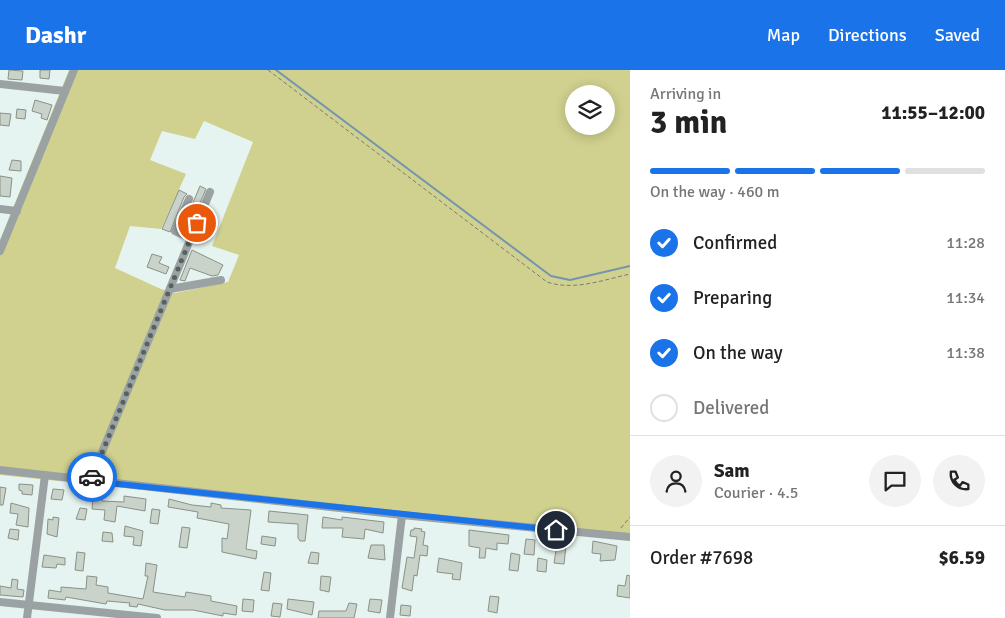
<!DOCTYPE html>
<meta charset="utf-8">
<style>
:root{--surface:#fff;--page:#f2f2f2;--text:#222;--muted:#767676;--line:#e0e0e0;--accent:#1a73e8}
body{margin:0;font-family:Signika,sans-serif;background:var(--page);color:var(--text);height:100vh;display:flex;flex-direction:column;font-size:19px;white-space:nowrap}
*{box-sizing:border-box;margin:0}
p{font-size:16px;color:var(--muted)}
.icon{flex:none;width:28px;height:28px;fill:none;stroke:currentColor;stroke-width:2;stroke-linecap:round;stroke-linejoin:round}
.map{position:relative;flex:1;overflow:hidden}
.sheet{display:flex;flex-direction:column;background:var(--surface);width:375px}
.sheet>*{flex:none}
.buttons{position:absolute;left:565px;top:15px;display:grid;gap:10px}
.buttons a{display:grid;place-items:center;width:50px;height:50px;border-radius:50%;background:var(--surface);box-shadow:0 2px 12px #0003;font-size:25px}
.pin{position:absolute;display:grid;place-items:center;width:42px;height:42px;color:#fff;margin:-21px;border:2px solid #fff;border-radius:50%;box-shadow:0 1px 5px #0007}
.courier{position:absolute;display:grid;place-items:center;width:50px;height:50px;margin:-25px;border:4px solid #1a73e8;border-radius:50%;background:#fff;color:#222;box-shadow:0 1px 6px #0007}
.summary em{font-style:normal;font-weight:700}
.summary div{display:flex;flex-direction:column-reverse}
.summary{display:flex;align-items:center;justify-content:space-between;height:85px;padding:0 20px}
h1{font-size:32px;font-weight:700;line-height:38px}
.bar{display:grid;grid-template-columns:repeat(4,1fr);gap:8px 5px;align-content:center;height:60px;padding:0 20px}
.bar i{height:6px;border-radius:4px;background:var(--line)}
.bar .on{background:var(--accent)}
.bar p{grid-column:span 4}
.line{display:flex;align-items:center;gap:12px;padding:0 20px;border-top:1px solid var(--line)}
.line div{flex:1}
.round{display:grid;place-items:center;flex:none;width:52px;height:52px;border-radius:26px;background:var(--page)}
ol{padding:0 20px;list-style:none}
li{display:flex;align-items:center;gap:15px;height:55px}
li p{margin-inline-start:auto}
li .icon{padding:5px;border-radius:50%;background:var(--accent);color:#fff;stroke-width:4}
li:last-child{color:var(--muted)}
li i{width:28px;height:28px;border:2px solid var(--line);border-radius:50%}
header{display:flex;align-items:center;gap:30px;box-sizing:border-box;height:70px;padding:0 25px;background:var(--accent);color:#fff}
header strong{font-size:24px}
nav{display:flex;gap:28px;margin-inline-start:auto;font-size:18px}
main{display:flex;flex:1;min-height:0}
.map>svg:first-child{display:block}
</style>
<header>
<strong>Dashr</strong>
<nav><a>Map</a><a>Directions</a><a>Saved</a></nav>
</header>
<main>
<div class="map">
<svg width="630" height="548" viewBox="0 0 630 548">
<rect width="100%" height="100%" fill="#e5f4f0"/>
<path fill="#d0d18e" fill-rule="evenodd" d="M 69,0 L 630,0 L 630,470 L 0,405 L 0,170 ZM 574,24 L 606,24 L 606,56 L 574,56 ZM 204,51 L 253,72 L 212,176 L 239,185 L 228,212 L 175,223 L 161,219 L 115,198 L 130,156 L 161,159 L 186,104 L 150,90 L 162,61 L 195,69 Z"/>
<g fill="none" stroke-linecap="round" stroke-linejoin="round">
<path stroke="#7595ae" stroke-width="2" d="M 276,0 L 551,206 L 570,210 L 630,196"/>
</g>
<g fill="#cad3c9" stroke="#899188">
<path d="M 9,0 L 23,1 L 22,10 L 8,9 Z"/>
<path d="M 40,0 L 50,0 L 49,9 L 40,8 Z"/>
<path d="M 35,30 L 52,35 L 47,50 L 41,48 L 42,44 L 32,41 Z"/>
<path d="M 17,39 L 26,40 L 25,49 L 16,48 Z"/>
<path d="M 0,43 L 11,44 L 9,56 L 0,55 Z"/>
<path d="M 12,90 L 21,91 L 21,101 L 9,100 Z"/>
<path d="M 0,106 L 12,108 L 10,127 L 0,126 Z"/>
<path d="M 200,116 L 206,119 L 190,156 L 184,154 Z"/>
<path d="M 179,120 L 187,124 L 184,127 L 170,162 L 162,159 Z"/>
<path d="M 192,180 L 223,195 L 218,205 L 212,206 L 190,198 L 185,211 L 180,210 Z"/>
<path d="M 152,184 L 162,187 L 159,193 L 169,197 L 166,204 L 147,197 Z"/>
<path d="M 19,414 L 33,415 L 32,425 L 22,424 L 22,421 L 19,420 Z"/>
<path d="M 0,417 L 6,418 L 3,435 L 0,435 Z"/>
<path d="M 53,419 L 64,420 L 62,430 L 51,429 Z"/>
<path d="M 93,425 L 103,426 L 102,431 L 124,432 L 124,426 L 146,429 L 145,441 L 117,436 L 115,452 L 104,450 L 105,440 L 92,439 Z"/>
<path d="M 169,429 L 192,435 L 211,437 L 211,433 L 221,435 L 221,438 L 251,440 L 246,479 L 257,481 L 256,489 L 222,482 L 222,468 L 227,469 L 229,454 L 197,448 L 198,442 L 168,437 Z"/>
<path d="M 11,433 L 29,438 L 28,457 L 16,455 L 18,444 L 10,443 Z"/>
<path d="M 80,438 L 87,439 L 85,450 L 76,449 Z"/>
<path d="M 152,439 L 160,440 L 158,454 L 150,453 Z"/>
<path d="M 269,441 L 308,445 L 305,471 L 300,471 L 298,468 L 298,454 L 268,452 Z"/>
<path d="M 53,447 L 59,448 L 57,467 L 47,464 L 48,449 L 53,450 Z"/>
<path d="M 323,447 L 342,450 L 342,447 L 384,452 L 383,463 L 365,459 L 364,469 L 342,467 L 343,458 L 322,458 Z"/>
<path d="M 125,456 L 143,461 L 141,476 L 133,475 L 134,467 L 124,466 Z"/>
<path d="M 182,457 L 190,458 L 187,478 L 179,477 Z"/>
<path d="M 414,458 L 422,459 L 421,461 L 425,462 L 423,475 L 428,476 L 427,486 L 420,485 L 417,506 L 414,505 L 412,521 L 402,518 L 407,487 L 414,488 L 417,467 L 410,466 L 411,460 L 414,460 Z"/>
<path d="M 10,459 L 19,460 L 18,470 L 8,468 Z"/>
<path d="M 469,460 L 509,465 L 508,474 L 497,473 L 497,480 L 486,478 L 485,488 L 479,488 L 480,478 L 469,476 Z"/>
<path d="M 103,462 L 112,463 L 113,472 L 102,471 Z"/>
<path d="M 262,466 L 276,468 L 275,476 L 261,474 Z"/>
<path d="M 526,469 L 535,470 L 534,485 L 524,484 Z"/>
<path d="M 593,471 L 617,476 L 615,490 L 600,491 L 601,484 L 592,483 Z"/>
<path d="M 557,474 L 566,476 L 564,494 L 554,493 Z"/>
<path d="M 371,475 L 384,475 L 385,490 L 368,488 Z"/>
<path d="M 77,482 L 85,483 L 83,501 L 75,500 Z"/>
<path d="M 311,482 L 319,483 L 318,494 L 308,493 Z"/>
<path d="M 511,483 L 520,485 L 518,501 L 509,500 Z"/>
<path d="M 44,485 L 65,488 L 65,495 L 57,494 L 56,498 L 42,497 Z"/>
<path d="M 439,488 L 462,493 L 460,510 L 452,509 L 453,504 L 437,502 Z"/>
<path d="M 538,488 L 547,490 L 546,502 L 537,501 Z"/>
<path d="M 146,493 L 157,495 L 153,522 L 185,527 L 186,522 L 211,526 L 211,531 L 237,536 L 236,545 L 223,543 L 223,546 L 193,540 L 165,540 L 138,534 L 137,537 L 129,536 L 130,533 L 107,531 L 106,534 L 66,527 L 65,530 L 48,528 L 49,520 L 61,522 L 61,517 L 86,519 L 87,506 L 97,507 L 96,515 L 108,517 L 108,523 L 143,529 L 148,506 L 145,506 Z"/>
<path d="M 264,502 L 271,503 L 269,521 L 261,520 Z"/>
<path d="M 627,505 L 630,506 L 630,528 L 617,526 L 618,515 L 625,516 Z"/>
<path d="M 321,506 L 331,507 L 329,522 L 320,520 Z"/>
<path d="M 12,509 L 18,510 L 17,519 L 24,520 L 23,527 L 0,525 L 0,516 L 11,518 Z"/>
<path d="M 490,526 L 499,527 L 497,543 L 488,541 Z"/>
<path d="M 243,529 L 254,530 L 253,542 L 242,541 Z"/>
<path d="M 288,529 L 314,532 L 312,545 L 287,539 Z"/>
<path d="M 370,529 L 382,530 L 380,543 L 368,541 Z"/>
<path d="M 273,533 L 282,534 L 280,547 L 271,546 Z"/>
<path d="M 349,533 L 357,534 L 354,548 L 318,548 L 319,541 L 346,541 Z"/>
<path d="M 401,535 L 411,536 L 410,546 L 400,545 Z"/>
</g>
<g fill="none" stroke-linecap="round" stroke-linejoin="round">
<g stroke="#727d7a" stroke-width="1" stroke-dasharray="4 2.5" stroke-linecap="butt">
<path d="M 268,0 L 547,212 C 574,221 603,210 630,204"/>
<path d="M 621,458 L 630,447"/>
</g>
<g stroke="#9ba2a3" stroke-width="8">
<path d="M 0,14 L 65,21"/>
<path d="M 189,129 L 175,161 L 191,168"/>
<path d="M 0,139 L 17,141"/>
<path d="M 0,181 L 74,0"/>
<path d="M 170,219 L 221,210"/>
<path d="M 0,400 L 402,445 L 630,467"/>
<path d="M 90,411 L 210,122"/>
<path d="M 0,532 L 157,548"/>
<path d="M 27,548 L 45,405"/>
<path d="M 390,548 L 402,445"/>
</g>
</g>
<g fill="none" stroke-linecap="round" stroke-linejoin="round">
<path stroke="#58615e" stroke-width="5" stroke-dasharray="0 9" d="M 92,407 L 197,153"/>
<path stroke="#1a73e8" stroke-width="6" d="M 92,407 L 90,411 L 556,460"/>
</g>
</svg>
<div class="buttons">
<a><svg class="icon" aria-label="layers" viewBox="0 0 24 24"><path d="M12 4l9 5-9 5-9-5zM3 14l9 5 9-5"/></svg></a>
</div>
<div class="pin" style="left:197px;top:153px;background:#ea580c"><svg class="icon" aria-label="bag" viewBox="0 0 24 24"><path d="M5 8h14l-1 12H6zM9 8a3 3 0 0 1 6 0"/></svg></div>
<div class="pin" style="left:556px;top:460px;background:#1f2937"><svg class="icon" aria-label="home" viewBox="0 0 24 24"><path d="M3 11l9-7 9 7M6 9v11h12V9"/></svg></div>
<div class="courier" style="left:92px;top:407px"><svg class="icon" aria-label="car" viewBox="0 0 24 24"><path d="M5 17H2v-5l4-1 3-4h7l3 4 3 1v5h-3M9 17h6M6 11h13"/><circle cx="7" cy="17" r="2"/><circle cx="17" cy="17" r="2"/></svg></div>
</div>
<section class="sheet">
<div class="summary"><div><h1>3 min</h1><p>Arriving in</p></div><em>11:55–12:00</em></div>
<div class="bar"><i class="on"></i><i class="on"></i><i class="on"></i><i></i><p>On the way · 460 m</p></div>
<ol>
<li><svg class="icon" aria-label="check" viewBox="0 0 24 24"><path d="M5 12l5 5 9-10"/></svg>Confirmed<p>11:28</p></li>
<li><svg class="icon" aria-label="check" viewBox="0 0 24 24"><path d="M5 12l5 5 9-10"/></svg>Preparing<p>11:34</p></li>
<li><svg class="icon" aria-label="check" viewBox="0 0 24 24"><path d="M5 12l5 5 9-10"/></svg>On the way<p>11:38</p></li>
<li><i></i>Delivered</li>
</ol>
<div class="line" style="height:90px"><a class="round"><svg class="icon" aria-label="person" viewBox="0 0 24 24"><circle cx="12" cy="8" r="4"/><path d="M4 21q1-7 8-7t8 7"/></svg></a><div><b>Sam</b><p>Courier · 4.5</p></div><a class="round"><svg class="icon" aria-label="chat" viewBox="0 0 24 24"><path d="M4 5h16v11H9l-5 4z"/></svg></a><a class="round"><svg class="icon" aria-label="phone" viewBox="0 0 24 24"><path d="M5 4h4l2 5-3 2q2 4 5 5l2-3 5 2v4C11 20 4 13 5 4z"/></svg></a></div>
<div class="line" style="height:65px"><div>Order #7698</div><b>$6.59</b></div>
</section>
</main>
